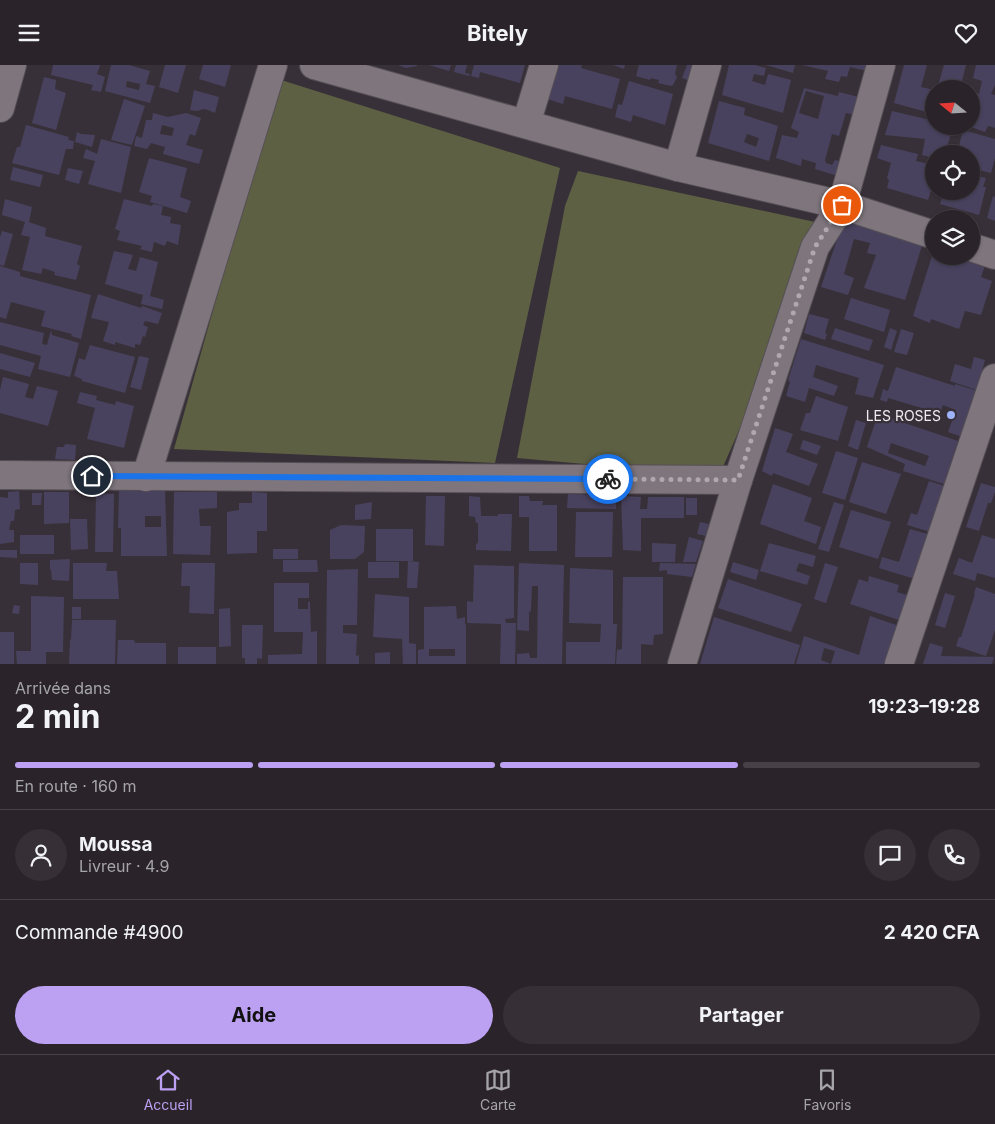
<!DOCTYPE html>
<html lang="fr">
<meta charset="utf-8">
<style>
:root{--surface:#2a242a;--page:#363036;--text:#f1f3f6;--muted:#a5a4a8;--line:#464147;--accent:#bca0f2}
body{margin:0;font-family:Inter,sans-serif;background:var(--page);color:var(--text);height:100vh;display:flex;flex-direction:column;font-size:19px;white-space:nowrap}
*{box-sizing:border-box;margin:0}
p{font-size:16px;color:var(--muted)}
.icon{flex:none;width:28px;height:28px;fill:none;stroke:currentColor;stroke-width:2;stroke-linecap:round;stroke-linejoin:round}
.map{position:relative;height:599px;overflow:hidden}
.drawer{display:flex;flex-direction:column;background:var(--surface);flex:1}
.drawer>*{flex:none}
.needle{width:32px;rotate:288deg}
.fabs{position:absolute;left:925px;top:15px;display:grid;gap:10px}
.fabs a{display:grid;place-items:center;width:55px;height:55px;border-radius:50%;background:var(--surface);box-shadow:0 1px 4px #0004,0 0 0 1px var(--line);font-size:25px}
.pin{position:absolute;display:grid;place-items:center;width:42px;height:42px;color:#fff;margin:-21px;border:2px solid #fff;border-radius:50%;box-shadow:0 1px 5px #0007}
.courier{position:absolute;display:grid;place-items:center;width:50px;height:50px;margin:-25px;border:4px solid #1a73e8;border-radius:50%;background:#fff;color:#222;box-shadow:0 1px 6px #0007}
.headline em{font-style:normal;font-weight:700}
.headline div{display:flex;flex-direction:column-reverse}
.headline{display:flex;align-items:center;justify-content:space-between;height:85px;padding:0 15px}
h1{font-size:32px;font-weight:700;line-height:38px}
.bar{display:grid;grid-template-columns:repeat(4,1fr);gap:8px 5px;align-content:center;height:60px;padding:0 15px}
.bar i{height:6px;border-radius:4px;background:var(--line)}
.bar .current{background:var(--accent)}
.bar p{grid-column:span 4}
.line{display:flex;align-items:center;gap:12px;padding:0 15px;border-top:1px solid var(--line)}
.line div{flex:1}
.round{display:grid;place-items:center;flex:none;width:52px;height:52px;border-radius:26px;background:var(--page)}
.action{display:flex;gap:10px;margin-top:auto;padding:10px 15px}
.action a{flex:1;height:58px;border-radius:30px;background:var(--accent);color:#111;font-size:20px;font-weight:700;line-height:58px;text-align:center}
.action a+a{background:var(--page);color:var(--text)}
header{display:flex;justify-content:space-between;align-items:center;height:65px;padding:0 15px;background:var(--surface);font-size:22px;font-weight:700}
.dock{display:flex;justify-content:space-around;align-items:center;height:70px;border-top:1px solid var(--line);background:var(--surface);font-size:14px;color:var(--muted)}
.dock a{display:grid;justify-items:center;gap:2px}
.dock .current{color:var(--accent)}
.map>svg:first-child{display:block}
</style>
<header><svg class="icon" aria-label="menu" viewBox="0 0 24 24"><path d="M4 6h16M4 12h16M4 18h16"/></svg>Bitely<svg class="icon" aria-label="heart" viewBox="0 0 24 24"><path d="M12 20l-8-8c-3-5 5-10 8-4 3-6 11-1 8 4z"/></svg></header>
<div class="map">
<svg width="995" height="599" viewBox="0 0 995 599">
<rect width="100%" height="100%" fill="#383038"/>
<g fill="#5d6043">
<path d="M 278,14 L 560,103 L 495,398 L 174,384 Z"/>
<path d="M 578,106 L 829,160 L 719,411 L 517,393 L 565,141 Z"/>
</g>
<g fill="#48425e" fill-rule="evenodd">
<path d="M 53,0 L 100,0 L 97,9 L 105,12 L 101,27 L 91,25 L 93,20 L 51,10 Z"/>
<path d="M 111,0 L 129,0 L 150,6 L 146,19 L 155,21 L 150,38 L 105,26 ZM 127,16 L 140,19 L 139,25 L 126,22 Z"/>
<path d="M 165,0 L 186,0 L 178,28 L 159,22 Z"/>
<path d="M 203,0 L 231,0 L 225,22 L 199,14 Z"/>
<path d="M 398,0 L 417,0 L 417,1 L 406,3 Z"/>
<path d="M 429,0 L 451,0 L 449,6 Z"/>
<path d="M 456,0 L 467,0 L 465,8 L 470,9 L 469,11 L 454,7 Z"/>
<path d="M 474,0 L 525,0 L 520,18 L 480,7 L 479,13 L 471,11 Z"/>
<path d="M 556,0 L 582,0 L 581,3 L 620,14 L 612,44 L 565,31 L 563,39 L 547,34 Z"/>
<path d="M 613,0 L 625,0 L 624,4 Z"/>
<path d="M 639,0 L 677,0 L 675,9 L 677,12 L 673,20 L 671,21 L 658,18 L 659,15 L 651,13 L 650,15 L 636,11 Z"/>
<path d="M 687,0 L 696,0 L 691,16 L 682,13 Z"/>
<path d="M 729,0 L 755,0 L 766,3 L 764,11 L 754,9 L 752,16 L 765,20 L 768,9 L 791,15 L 783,48 L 722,30 Z"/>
<path d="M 766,0 L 795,0 L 793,8 Z"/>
<path d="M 802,0 L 869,0 L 867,6 L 850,2 L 847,12 L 841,11 L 839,17 L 825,14 L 828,6 Z"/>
<path d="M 904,0 L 927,0 L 921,22 L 934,25 L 934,49 L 894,38 Z"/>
<path d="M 944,0 L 966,0 L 960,24 L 937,24 Z"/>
<path d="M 976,0 L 995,0 L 995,20 L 991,29 L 995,30 L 995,63 L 988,61 L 985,67 L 971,62 L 971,26 L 979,29 L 982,16 L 973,13 Z"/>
<path d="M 44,12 L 56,15 L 55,24 L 66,28 L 56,65 L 32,58 Z"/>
<path d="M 629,16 L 673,29 L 665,60 L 633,50 L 631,57 L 615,52 L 618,39 L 622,40 Z"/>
<path d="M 804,23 L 838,31 L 839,27 L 859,32 L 855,50 L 846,48 L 839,71 L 832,69 L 825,95 L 826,98 L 832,100 L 835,95 L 843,97 L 838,111 L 815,104 L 816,98 L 802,94 L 801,101 L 776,93 L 782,70 L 797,73 L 799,67 L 791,63 ZM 806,26 L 824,31 L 818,54 L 799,48 Z"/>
<path d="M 194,25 L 219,32 L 215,48 L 205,44 L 196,46 L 190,45 Z"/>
<path d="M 124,34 L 145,41 L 132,80 L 111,75 Z"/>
<path d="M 719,36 L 745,43 L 744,50 L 778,61 L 769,96 L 708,78 ZM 747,69 L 759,73 L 756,82 L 744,77 Z"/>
<path d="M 892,46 L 934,56 L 934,61 L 953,61 L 945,89 L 934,89 L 934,93 L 922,90 L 925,74 L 885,70 Z"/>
<path d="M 153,48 L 168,52 L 186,48 L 201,53 L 195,71 L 190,69 L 186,80 L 203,85 L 199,99 L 163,89 L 165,82 L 151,78 L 147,84 L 134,81 L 136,71 L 142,73 L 146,55 L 152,55 ZM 162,60 L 174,63 L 172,71 L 160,69 Z"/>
<path d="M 26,60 L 69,72 L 68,75 L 74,76 L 73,84 L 66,84 L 59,110 L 12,98 L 17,82 L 20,82 Z"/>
<path d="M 963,65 L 995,74 L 995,93 L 991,108 L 971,103 L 971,89 L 957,89 Z"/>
<path d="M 77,67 L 81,69 L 95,70 L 92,82 L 75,77 Z"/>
<path d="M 101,74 L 131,82 L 121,128 L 88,119 L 95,96 L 83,93 L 86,84 L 97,89 Z"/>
<path d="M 881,80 L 918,89 L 916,96 L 934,100 L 934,116 L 928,135 L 887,123 L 889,115 L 887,113 L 891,98 L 877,93 Z"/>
<path d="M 149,93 L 187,103 L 180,132 L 191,136 L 187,148 L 150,137 L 152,131 L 139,127 Z"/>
<path d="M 13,102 L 43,110 L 40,122 L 10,115 Z"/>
<path d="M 68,103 L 83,106 L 79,119 L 65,115 Z"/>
<path d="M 971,109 L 986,113 L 983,122 L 986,122 L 979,150 L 940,139 L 944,126 L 971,126 Z"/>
<path d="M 993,131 L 995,132 L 995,156 L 987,153 Z"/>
<path d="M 5,134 L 32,142 L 29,157 L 46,163 L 45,171 L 82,181 L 77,199 L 80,201 L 76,215 L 54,210 L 55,207 L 43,203 L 41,209 L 22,205 L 30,172 L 21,170 L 25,157 L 2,150 Z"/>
<path d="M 124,134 L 152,141 L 153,139 L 163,141 L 161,150 L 171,152 L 170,158 L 181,160 L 178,180 L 167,176 L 165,181 L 154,177 L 152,187 L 140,184 L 142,181 L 117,175 L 120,166 L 115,164 Z"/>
<path d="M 846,148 L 925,171 L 905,235 L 864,223 L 876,190 L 867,188 L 870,178 L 854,174 L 844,209 L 854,213 L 848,230 L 821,222 Z"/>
<path d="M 2,166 L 13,169 L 4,201 L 0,200 L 0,172 Z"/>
<path d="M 114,186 L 133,190 L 128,204 L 136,206 L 140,192 L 158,197 L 150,231 L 164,235 L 162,244 L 141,239 L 143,230 L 105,219 Z"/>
<path d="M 932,191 L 988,192 L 981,212 L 992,216 L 981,250 L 965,246 L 959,264 L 931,254 L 930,258 L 913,251 Z"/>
<path d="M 0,201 L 20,207 L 20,211 L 91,230 L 81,274 L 71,271 L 72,269 L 41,261 L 45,246 L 11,237 L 6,254 L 0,252 Z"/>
<path d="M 98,229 L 141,243 L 142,241 L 162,248 L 158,259 L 145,256 L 143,260 L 148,262 L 145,272 L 143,271 L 140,280 L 135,279 L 135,283 L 115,277 L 115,280 L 103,276 L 109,257 L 91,253 Z"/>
<path d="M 851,233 L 890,245 L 884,267 L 844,254 Z"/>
<path d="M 809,249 L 829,254 L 825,268 L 827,269 L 825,275 L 804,268 Z"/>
<path d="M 0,257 L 44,268 L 42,279 L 47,280 L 51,265 L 52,270 L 79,278 L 70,312 L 38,304 L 41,291 L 0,280 Z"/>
<path d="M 835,263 L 873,275 L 869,286 L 831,274 Z"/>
<path d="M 890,263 L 897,266 L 891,285 L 884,282 Z"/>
<path d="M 901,264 L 914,268 L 907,290 L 894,287 Z"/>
<path d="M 801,274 L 884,300 L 873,333 L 855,329 L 859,313 L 816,300 L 813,312 L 838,321 L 834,331 L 809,323 L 805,337 L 786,331 L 790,317 L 788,315 Z"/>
<path d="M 90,280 L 135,292 L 125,328 L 82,316 L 82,314 L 74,311 L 79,293 L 85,295 Z"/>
<path d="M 0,288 L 35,298 L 30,312 L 0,304 Z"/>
<path d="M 139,291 L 149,293 L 141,325 L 130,322 Z"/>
<path d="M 974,292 L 985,295 L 977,325 L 950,316 L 955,299 L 971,304 Z"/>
<path d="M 896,302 L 955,321 L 955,319 L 978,326 L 965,373 L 948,367 L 956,345 L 943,340 L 937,358 L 923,353 L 925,344 L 888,333 L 887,337 L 880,335 L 883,324 L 888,326 Z"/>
<path d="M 3,312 L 29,319 L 25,332 L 33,334 L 37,321 L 58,326 L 48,361 L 0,348 L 0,325 Z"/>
<path d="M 80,327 L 97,331 L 96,335 L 115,340 L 116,336 L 134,341 L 124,383 L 87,374 L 95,343 L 77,338 Z"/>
<path d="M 816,331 L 848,342 L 838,376 L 800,365 L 806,348 L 810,348 Z"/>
<path d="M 878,349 L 958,376 L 944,419 L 903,406 L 905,399 L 867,382 ZM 891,378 L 929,391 L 925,401 L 888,388 Z"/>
<path d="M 856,355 L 866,358 L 858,385 L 848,381 Z"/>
<path d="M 775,363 L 793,369 L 786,387 L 818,399 L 809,421 L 773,408 L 772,411 L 762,406 Z"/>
<path d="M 803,375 L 821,381 L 817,390 L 800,384 Z"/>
<path d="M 65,379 L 76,380 L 75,395 L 55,394 L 57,382 L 64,382 Z"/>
<path d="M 836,386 L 858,393 L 845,435 L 822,428 Z"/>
<path d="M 862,397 L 901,409 L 886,449 L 849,437 Z"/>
<path d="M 929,416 L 948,422 L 934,468 L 907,460 L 911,448 L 917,450 Z"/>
<path d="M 981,418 L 995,422 L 995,427 L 991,438 L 988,438 L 979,466 L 966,462 Z"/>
<path d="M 773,419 L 812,433 L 804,456 L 821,462 L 816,479 L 760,459 Z"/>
<path d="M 19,426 L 20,444 L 15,445 L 14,456 L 11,456 L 9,465 L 14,465 L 14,477 L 0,479 L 0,432 L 8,433 L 8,427 Z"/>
<path d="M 119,426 L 165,426 L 167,491 L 121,491 L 121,463 L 118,463 ZM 145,451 L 161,451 L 161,462 L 145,462 Z"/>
<path d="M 44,427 L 69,427 L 69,458 L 44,459 Z"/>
<path d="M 174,427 L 217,427 L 217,443 L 199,444 L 200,461 L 211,461 L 210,490 L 173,489 Z"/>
<path d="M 252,427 L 267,428 L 267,466 L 257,466 L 257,488 L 227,489 L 227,447 L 239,445 L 239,438 L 252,438 Z"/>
<path d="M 32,428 L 42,428 L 41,440 L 32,440 Z"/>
<path d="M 96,428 L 114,429 L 113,487 L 95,487 Z"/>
<path d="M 568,429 L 616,430 L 616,444 L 567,443 Z"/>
<path d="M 426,431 L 445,431 L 444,481 L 425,480 Z"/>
<path d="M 469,431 L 480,432 L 481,451 L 498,451 L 498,449 L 512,449 L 511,486 L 476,485 L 476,479 L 478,478 L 478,458 L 476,458 L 475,452 L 469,451 Z"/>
<path d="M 519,431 L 529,431 L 530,436 L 543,436 L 542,440 L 557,440 L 557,486 L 529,486 L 529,452 L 519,452 Z"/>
<path d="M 621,431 L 641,432 L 640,444 L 647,444 L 648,432 L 684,432 L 684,453 L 641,453 L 641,486 L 623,485 Z"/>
<rect x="686" y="433" width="11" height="17"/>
<path d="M 372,437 L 371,454 L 355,455 L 355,440 Z"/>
<path d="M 834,437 L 844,440 L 829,487 L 818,484 Z"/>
<path d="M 851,445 L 891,457 L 878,494 L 839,482 Z"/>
<path d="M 576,447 L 613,447 L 612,492 L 575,492 Z"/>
<path d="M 70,454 L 87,454 L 88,484 L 71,485 Z"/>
<path d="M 700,457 L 709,459 L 706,471 L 697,469 Z"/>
<path d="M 341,460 L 365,461 L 364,487 L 355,494 L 330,494 L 330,465 Z"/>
<rect x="376" y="464" width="37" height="32"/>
<path d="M 910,464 L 931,470 L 915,514 L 879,503 L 882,492 L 899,497 Z"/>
<rect x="20" y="470" width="34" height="19"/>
<path d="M 982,470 L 995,474 L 995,513 L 977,508 L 975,516 L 953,509 L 959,493 L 972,498 Z"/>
<path d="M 689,472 L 703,476 L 696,497 L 683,497 Z"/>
<path d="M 652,478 L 676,479 L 675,497 L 652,497 Z"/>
<path d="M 769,478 L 816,491 L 813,502 L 799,498 L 796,506 L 810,511 L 807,520 L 760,506 Z"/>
<rect x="273" y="484" width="25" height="10"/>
<path d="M 0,485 L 17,485 L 17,493 L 0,492 Z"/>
<path d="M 70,494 L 69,516 L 52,515 L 51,505 L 50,504 L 50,495 Z"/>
<path d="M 283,495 L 317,495 L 318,507 L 283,507 Z"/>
<path d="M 408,496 L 419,497 L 417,523 L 407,523 Z"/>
<rect x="368" y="497" width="31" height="16"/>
<path d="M 733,497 L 759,505 L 756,515 L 730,507 Z"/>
<path d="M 20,498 L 38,498 L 38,520 L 20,519 Z"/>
<path d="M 73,498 L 107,498 L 106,506 L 117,506 L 119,534 L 73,534 Z"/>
<path d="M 182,498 L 215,498 L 214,549 L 189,548 L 190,521 L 181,521 Z"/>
<path d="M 519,498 L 564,500 L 562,599 L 517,599 L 517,589 L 529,588 L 530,593 L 537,593 L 538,521 L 532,521 L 531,546 L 529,547 L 529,566 L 517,565 Z"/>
<path d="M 660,498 L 696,499 L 692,512 L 667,509 L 667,505 L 659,506 Z"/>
<path d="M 825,498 L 838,502 L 826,538 L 814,534 Z"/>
<path d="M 474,500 L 514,501 L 514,553 L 505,554 L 506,558 L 516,558 L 515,599 L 500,599 L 501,559 L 467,558 L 467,536 L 473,537 Z"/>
<path d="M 570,503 L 613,505 L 613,559 L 617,559 L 615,599 L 566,599 L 566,577 L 600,577 L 601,559 L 569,558 Z"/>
<path d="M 358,504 L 357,560 L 343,560 L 343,568 L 357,569 L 356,591 L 359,590 L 359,599 L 326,599 L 327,505 Z"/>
<path d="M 869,511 L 899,520 L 897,527 L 910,531 L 902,556 L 850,539 L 859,514 L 868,517 Z"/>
<path d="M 623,512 L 663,512 L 663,569 L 654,570 L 653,580 L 641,579 L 641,599 L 616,599 L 617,585 L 622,584 Z"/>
<path d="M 728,514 L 802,539 L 791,567 L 718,543 Z"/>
<path d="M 274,518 L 309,518 L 309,533 L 298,533 L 298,544 L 308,544 L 308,537 L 310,537 L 311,567 L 317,566 L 317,599 L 268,599 L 268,590 L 302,589 L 303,567 L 274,567 Z"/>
<path d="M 976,522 L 995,529 L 995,565 L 986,591 L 956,581 L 959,572 L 961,572 L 975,529 L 974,529 Z"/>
<path d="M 945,528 L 955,531 L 945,563 L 935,560 Z"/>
<path d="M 375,529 L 409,532 L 409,578 L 416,579 L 416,599 L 403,599 L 402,574 L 373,572 Z"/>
<path d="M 31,531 L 64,532 L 63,587 L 46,587 L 46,599 L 17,599 L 16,586 L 31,586 Z"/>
<path d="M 14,540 L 20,541 L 19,549 L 12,548 Z"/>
<path d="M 456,541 L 457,554 L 465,552 L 465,560 L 466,559 L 466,599 L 418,599 L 418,585 L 424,584 L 424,542 ZM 429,584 L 455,584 L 455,591 L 429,591 Z"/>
<rect x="72" y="542" width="9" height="12"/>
<path d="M 230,543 L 231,581 L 219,582 L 219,544 Z"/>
<path d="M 870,551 L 905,563 L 894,599 L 831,599 L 835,586 L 824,583 L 821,595 L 831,599 L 796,599 L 804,571 L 859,590 Z"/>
<path d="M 714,552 L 800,580 L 794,599 L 700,599 Z"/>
<path d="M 72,555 L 116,555 L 115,599 L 69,599 L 70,575 L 71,574 Z"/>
<path d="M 242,560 L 263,560 L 262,594 L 257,593 L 257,599 L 245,599 L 245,593 L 242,593 Z"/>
<rect x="0" y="567" width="14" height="32"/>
<path d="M 118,575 L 134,575 L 135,578 L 166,578 L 166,599 L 117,599 Z"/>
<path d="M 930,578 L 943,582 L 941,591 L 994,592 L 992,599 L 923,599 Z"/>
<rect x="178" y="582" width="38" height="17"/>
<path d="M 390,587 L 390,599 L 375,599 L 375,588 Z"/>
</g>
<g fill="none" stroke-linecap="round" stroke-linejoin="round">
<defs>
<g id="minor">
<path d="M 314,0 L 678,102 L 842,140 L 934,170"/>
<path d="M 0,43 L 12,0"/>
<path d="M 526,59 L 544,0"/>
<path d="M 678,102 L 707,0"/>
<path d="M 971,182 L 995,190"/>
<path d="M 0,410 L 738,415"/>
<path d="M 146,412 L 273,0"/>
<path d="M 682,599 L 738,415 L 815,182 L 842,140 L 881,0"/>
<path d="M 899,599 L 995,313"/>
</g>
</defs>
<use href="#minor" stroke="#564f55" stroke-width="30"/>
<use href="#minor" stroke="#7e757d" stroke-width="28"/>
</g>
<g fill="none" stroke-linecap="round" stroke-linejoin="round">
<path stroke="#afa9af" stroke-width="5" stroke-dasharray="0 9" d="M 608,414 L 738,415 L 815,182 L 842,140"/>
<path stroke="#1a73e8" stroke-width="6" d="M 92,411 L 608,414"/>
</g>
<circle fill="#9fb3fd" stroke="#383038" stroke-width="2" cx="951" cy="350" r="5"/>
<g text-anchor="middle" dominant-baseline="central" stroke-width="4.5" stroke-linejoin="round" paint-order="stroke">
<g font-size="14" fill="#efeaef" stroke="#383038" text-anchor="end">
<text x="941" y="350">LES ROSES</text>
</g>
</g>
</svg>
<div class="fabs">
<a><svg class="needle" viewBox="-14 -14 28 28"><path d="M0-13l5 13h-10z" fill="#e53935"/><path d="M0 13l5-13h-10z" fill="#a5a4a8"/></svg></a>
<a><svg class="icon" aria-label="locate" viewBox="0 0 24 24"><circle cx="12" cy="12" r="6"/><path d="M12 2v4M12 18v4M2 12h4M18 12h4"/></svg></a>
<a><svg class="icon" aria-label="layers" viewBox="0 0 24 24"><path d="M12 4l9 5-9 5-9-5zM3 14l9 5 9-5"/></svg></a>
</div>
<div class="pin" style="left:842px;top:140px;background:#ea580c"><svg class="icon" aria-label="bag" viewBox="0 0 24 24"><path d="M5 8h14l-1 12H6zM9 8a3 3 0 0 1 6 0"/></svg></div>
<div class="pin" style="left:92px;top:411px;background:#1f2937"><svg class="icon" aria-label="home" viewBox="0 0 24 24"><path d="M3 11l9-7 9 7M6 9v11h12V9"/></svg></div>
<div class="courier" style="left:608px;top:414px"><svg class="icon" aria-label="bike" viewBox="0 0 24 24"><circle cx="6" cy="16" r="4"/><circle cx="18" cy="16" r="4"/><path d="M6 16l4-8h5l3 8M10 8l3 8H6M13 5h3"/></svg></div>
</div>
<section class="drawer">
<div class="headline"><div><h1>2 min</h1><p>Arrivée dans</p></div><em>19:23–19:28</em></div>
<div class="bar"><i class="current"></i><i class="current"></i><i class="current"></i><i></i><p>En route · 160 m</p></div>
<div class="line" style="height:90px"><a class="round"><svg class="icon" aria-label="person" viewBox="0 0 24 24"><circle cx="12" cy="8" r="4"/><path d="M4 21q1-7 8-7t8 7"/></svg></a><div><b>Moussa</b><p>Livreur · 4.9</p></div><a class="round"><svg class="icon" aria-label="chat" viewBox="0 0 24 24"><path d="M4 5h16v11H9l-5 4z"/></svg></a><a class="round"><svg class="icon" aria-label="phone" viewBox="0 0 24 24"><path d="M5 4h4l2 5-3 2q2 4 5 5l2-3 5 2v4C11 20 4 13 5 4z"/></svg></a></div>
<div class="line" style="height:65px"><div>Commande #4900</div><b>2 420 CFA</b></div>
<div class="action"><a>Aide</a><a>Partager</a></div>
</section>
<nav class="dock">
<a class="current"><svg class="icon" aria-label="home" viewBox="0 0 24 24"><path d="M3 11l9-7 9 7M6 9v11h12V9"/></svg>Accueil</a>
<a><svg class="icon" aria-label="map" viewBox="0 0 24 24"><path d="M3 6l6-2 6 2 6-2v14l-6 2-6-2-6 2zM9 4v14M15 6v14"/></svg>Carte</a>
<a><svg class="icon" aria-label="saved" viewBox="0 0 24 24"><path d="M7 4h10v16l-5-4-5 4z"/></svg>Favoris</a>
</nav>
